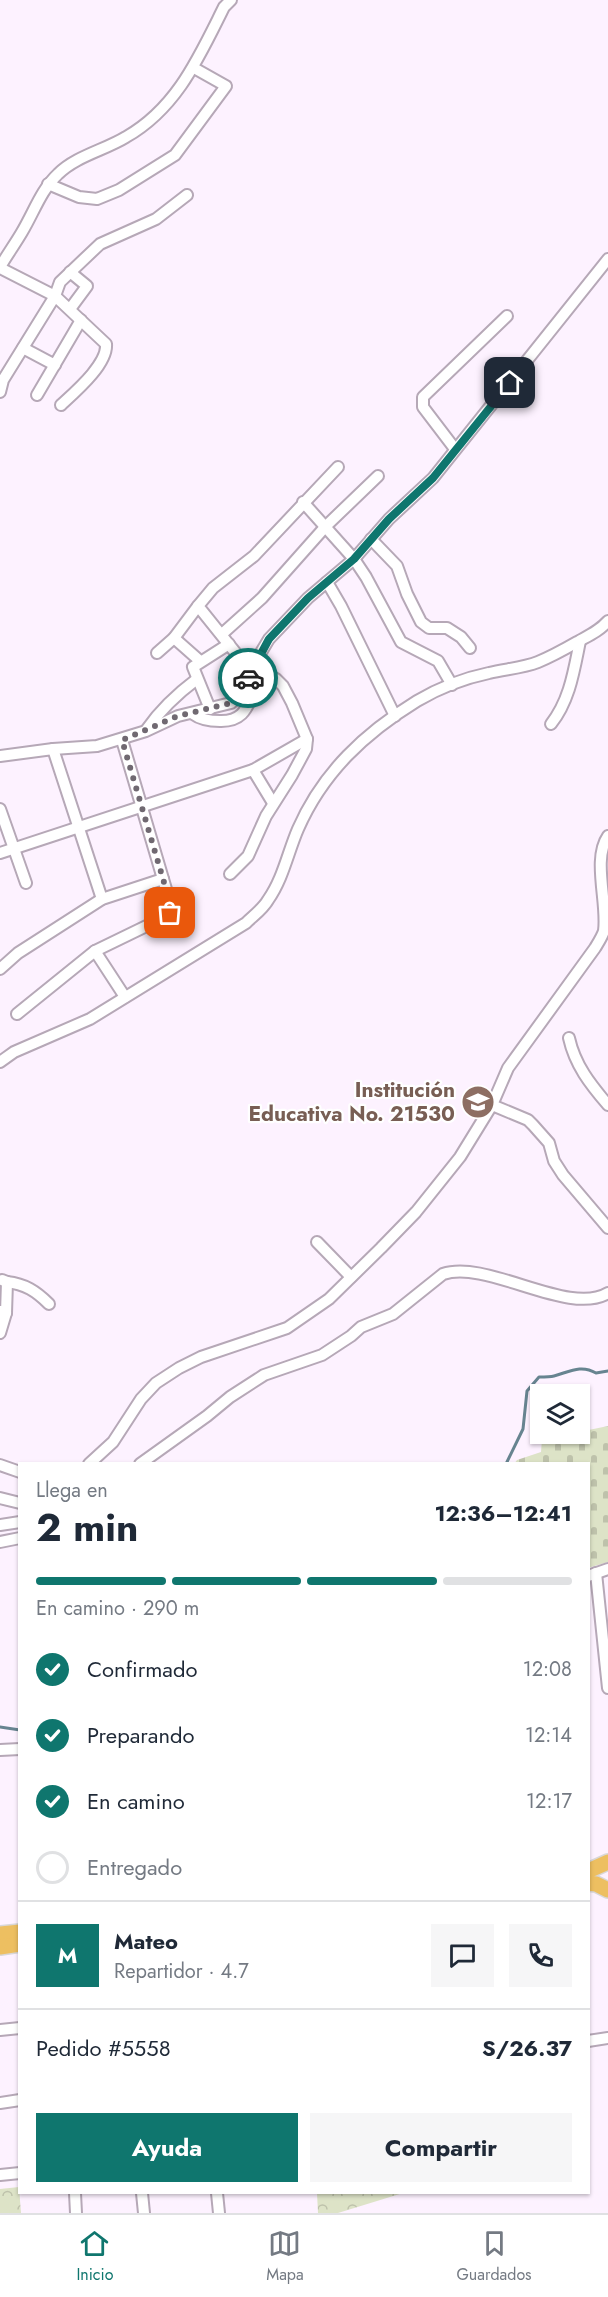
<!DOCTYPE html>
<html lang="es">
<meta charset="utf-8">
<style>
:root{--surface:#fff;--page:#f6f6f7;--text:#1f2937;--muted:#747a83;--line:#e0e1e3;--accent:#0f766e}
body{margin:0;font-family:Jost,sans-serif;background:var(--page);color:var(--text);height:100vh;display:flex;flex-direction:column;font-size:22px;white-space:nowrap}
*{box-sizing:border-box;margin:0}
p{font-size:20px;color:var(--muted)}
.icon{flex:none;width:33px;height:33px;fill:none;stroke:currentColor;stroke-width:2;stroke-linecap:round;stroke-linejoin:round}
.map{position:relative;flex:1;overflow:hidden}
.side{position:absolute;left:18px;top:1462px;width:572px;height:732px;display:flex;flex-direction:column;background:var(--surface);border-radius:0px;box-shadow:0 2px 4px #0004}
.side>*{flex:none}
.fabs{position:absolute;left:530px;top:1384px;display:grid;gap:12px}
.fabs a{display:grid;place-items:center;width:60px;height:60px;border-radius:0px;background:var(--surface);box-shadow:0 2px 4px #0004;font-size:30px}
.pin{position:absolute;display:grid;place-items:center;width:51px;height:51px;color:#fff;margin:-26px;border-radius:12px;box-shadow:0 3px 9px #0006}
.courier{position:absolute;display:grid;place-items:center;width:60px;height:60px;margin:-30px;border:4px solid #0f766e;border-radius:50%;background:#fff;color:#222;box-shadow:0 2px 8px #0007}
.overview em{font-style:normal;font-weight:700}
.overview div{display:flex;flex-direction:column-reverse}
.overview{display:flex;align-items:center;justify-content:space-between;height:102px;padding:0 18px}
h1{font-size:39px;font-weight:700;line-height:45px}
.bar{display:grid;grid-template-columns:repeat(4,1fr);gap:9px 6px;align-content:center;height:72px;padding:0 18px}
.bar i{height:8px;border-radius:4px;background:var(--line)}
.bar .on{background:var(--accent)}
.bar p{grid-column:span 4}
.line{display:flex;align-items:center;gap:15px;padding:0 18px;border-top:2px solid var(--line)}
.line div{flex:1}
.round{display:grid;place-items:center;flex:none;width:63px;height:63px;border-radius:0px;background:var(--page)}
ol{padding:0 18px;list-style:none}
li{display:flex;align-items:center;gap:18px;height:66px}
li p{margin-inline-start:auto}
li .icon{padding:6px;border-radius:50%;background:var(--accent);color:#fff;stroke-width:4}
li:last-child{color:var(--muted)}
li i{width:33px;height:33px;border:3px solid var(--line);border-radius:50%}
.cta{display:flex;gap:12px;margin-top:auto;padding:12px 18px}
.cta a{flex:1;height:69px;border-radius:0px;background:var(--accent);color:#fff;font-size:24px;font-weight:700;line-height:69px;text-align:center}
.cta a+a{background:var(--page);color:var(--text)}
.menu{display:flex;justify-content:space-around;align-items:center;height:84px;border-top:2px solid var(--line);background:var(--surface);font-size:16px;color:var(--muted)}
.menu a{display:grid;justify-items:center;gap:3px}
.menu .on{color:var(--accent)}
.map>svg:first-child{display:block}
</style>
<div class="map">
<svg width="608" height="2213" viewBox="0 0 608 2213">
<defs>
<pattern id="cemetery-stones" width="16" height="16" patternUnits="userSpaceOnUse" patternTransform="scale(1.5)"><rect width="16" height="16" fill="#dde3c7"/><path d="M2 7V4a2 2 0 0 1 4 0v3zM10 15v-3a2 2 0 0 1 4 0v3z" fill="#bec2ab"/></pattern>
<pattern id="park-crowns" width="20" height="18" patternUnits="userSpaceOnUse" patternTransform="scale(1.5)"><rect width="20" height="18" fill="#dde3c7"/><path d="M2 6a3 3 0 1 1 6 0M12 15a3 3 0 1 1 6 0" fill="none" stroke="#bec2ab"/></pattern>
</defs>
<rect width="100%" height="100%" fill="#fdf2ff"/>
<path fill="url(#cemetery-stones)" d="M 608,1426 L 608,1562 L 588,1568 L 588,1464 L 514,1464 L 517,1460 L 541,1452 L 542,1439 L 579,1434 L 579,1432 Z"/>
<g fill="url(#park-crowns)">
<path d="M 19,2187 L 21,2213 L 0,2213 L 0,2189 Z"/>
<path d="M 317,2193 L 403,2193 L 338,2213 L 318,2213 Z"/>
</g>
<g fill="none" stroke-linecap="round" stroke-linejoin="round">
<g stroke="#678490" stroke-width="3">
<path d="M 506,1464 L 523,1429 L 527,1391 L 539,1377 C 544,1377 550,1377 554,1376 C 569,1372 581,1364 596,1373 L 608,1371"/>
<path d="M 0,1727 L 20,1730"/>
</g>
<defs>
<g id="minor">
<path d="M 48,184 L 79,197 L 97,199 L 119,190 L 175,155 L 226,86 L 194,68"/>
<path d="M 0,267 C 7,255 15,244 22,232 C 34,212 41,190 58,174 C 76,156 105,150 126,137 C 177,108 199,57 224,7 L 231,0"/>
<path d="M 0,268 L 55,296 L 106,344 C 108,364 75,392 61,405"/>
<path d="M 70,309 L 87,286 L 70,272"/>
<path d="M 23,348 L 55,365"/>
<path d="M 0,392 L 3,380 L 55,296 L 60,282 L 100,244 L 156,219 L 187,195"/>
<path d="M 37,395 L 81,320"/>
<path d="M 455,449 L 423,407 L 423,397 L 507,316"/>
<path d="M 303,502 L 354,559 L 366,577 L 401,642 L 438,661 L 452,685"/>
<path d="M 371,539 L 397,566 L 407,594 L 421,622 L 429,628 L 447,628 L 461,637 L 470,648"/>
<path d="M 327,582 L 341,606 L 395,716"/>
<path d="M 222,634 L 262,598 L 326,526 L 378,476"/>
<path d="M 174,638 L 200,661"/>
<path d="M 157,653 L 174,638 L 198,606"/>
<path d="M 251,672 L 198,606 L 213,588 L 254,556 L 338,467"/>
<path d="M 210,709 L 193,667 L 229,644"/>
<path d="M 193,714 C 201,720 210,721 220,721 C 257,722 245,684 270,677 L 276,679 L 283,686 L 292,703 L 307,739 L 306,749 L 292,775 L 266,816 L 248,856 L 230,874"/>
<path d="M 551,724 C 570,700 574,670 580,641"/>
<path d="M 147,729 C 161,709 177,694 197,679"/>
<path d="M 53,749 L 102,899"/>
<path d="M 0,756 L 53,749 L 97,746 L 146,731 L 178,716 L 231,703 L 240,695 L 257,659 L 269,639 L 308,598 L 354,559 L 389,519 L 433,478 L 608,259"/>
<path d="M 253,770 L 273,803"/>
<path d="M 0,809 L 26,883"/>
<path d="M 0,853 L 253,770 L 307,739"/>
<path d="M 95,951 L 125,997"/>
<path d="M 0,969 L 18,953 L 102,899 L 163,879"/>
<path d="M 17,1014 L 95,951 L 165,917 L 170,913 L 171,906 L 122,740"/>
<path d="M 569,1038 C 575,1065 590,1084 608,1105"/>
<path d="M 0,1062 L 14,1052 L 90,1019 L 246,923 C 253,916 263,909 268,900 C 283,879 288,852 298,829 C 323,772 365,733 417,701 C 439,688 465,678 489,673 C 505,669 523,668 538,662 C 553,656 565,649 579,641 C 590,635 599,631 608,621"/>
<path d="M 492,1105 L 528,1120 L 533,1125 L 549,1143 L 554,1161 L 563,1175 L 608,1228"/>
<path d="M 317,1242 L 351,1277"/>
<path d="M 2,1280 L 7,1282 L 6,1313"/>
<path d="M 7,1282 C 25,1284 36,1291 49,1304"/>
<path d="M 0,1333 L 6,1313 L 1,1311"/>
<path d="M 89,1464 L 113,1442 L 141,1399 L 156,1383 L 179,1368 L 201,1357 L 287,1328 L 329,1299 L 381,1248 L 416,1212 L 460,1157 L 492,1105 L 508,1068 L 595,948 C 598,943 602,937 604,931 C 608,903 592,859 608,836"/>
<path d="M 140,1464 L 207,1416 L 230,1397 L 264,1375 L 322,1355 L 351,1336 L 361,1327 L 393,1314 L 443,1274 C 487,1259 569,1317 608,1293"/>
<path d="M 0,1465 L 20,1472"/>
<path d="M 0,1498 L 20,1503"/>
<path d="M 0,1525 L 20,1522"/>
<path d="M 0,1542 L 20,1538"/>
<path d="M 596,1573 L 608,1688"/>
<path d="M 588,1576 L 608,1569"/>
<path d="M 0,1750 L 20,1749"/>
<path d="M 0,2030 L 20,2028"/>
<path d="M 588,2041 L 608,2038"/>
<path d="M 0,2103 L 20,2100"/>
<path d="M 0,2175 L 20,2173"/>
<path d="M 75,2193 L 76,2213"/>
<path d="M 142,2193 L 144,2213"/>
<path d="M 217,2193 L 219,2213"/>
</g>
<g id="highway">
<path d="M 588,1871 L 608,1862"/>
<path d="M 588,1883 L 596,1884 L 608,1890"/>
<path d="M 0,1934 L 20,1932"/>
<path d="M 0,1947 L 20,1944"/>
</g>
</defs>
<use href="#minor" stroke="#b6a8b7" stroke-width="14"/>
<use href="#highway" stroke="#d8d7d8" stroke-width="18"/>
<use href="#minor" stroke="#fff" stroke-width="10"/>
<use href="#highway" stroke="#edbf61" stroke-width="15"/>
</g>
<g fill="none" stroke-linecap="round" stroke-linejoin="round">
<path stroke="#706971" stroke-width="6" stroke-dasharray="0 10.8" d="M 170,913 L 171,906 L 122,740 L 178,716 L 231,703 L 240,695 L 248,678"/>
<path stroke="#0f766e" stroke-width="8" d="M 248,678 L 269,639 L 308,598 L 354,559 L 389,519 L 433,478 L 510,383"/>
</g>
<defs>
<symbol id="school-disc" viewBox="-11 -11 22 22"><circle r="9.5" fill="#8d6e63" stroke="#fff"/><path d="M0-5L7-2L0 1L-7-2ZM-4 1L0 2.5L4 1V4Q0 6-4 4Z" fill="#fff"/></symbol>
</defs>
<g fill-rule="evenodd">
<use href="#school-disc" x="459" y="1083" width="38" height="38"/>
</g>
<g text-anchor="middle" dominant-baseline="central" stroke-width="4.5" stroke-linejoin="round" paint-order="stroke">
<g font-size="21" font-weight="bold" fill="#785e54" stroke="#fff" text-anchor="end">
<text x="455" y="1090">Institución<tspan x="455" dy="24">Educativa No. 21530</tspan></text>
</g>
</g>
</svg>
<div class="fabs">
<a><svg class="icon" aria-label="layers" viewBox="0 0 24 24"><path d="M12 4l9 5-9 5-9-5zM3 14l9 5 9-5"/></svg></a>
</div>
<div class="pin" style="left:170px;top:913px;background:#ea580c"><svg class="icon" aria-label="bag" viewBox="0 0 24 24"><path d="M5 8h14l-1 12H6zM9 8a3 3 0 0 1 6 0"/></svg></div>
<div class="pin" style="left:510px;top:383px;background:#1f2937"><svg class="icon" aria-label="home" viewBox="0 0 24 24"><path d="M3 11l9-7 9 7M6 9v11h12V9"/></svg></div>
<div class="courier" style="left:248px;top:678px"><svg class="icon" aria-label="car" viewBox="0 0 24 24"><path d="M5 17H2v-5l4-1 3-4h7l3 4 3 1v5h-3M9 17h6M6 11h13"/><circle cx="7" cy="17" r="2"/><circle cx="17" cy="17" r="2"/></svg></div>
<section class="side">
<div class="overview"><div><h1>2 min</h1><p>Llega en</p></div><em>12:36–12:41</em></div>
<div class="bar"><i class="on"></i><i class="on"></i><i class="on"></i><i></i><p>En camino · 290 m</p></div>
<ol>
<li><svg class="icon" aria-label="check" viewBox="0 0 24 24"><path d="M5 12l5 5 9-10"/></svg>Confirmado<p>12:08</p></li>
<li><svg class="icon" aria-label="check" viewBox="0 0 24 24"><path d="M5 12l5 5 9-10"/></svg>Preparando<p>12:14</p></li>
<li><svg class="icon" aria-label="check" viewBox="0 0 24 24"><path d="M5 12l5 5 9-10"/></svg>En camino<p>12:17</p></li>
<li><i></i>Entregado</li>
</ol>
<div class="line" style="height:108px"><b class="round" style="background:var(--accent);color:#fff">M</b><div><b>Mateo</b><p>Repartidor · 4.7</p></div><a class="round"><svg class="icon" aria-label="chat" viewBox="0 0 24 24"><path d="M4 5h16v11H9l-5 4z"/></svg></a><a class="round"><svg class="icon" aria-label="phone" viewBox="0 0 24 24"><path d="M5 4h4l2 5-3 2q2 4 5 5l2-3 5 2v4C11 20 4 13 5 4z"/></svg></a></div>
<div class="line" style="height:78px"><div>Pedido #5558</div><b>S/26.37</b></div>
<div class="cta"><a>Ayuda</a><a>Compartir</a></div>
</section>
</div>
<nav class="menu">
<a class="on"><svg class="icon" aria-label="home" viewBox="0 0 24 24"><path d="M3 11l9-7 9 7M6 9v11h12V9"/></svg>Inicio</a>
<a><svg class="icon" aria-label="map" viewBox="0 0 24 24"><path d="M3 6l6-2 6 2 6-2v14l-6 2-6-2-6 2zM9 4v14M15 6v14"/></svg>Mapa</a>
<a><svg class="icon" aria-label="saved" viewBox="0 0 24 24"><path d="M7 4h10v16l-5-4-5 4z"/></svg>Guardados</a>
</nav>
